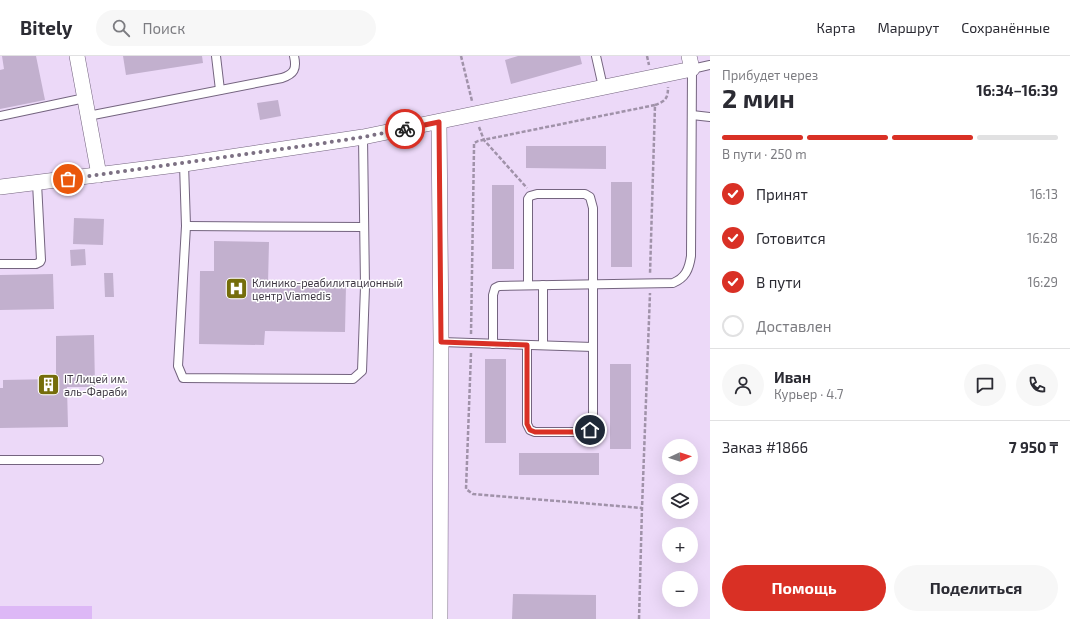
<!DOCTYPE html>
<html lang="ru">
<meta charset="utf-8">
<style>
:root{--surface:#fff;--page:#f7f7f7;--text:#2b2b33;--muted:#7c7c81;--line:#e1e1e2;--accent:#d93025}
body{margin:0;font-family:"Exo 2",sans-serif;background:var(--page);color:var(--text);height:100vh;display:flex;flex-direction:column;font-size:15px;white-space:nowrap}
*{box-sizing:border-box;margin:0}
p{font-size:13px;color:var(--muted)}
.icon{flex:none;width:22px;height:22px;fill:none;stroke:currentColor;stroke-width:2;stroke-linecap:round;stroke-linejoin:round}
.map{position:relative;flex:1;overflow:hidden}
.side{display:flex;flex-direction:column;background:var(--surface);width:360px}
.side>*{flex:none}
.needle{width:26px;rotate:87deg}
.buttons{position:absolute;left:662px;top:383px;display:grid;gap:8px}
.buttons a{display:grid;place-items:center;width:36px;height:36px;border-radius:50%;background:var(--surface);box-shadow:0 4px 16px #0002;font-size:20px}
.pin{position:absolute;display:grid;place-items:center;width:34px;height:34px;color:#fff;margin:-17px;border:2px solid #fff;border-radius:50%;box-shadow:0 1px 4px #0007}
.courier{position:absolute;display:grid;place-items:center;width:40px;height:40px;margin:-20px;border:3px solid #d93025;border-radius:50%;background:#fff;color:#222;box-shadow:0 1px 5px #0007}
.summary em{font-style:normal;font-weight:700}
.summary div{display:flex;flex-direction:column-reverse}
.summary{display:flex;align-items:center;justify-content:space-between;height:68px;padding:0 12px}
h1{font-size:26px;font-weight:700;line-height:30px}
.bar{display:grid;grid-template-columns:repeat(4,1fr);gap:6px 4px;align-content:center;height:48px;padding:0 12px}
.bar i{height:5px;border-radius:3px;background:var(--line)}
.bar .current{background:var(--accent)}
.bar p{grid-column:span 4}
.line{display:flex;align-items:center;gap:10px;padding:0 12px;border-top:1px solid var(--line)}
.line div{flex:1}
.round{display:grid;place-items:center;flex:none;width:42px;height:42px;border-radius:21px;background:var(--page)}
ol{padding:0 12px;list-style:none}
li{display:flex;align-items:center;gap:12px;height:44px}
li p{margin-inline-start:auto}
li .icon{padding:4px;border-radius:50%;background:var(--accent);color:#fff;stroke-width:4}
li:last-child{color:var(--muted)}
li i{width:22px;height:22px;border:2px solid var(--line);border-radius:50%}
.button{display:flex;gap:8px;margin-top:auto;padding:8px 12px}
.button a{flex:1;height:46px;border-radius:24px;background:var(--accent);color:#fff;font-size:16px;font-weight:700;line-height:46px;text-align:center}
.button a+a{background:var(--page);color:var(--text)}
header{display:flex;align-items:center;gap:24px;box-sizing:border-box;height:56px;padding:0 20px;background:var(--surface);border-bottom:1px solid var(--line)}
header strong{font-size:19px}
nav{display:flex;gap:22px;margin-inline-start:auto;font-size:14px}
.search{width:280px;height:36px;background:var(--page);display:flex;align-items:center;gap:10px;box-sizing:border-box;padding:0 14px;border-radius:22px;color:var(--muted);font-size:15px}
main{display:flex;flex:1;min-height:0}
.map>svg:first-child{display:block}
</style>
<header>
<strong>Bitely</strong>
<div class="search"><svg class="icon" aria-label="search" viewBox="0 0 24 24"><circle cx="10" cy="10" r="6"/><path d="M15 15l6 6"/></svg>Поиск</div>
<nav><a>Карта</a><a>Маршрут</a><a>Сохранённые</a></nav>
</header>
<main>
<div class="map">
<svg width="710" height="563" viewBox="0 0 710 563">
<rect width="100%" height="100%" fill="#ecd9f8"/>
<rect fill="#ddb8f6" x="0" y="550" width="92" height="13"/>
<g fill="#c2b0ce">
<path d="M 2,0 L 36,0 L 45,44 L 0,53 L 0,14 L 4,13 Z"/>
<path d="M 123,0 L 202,0 L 203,7 L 126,19 Z"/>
<path d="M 518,0 L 580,0 L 582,8 L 511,28 L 505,4 Z"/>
<path d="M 278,44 L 281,60 L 260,64 L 257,47 Z"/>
<path d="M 526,90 L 606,90 L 606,113 L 526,112 Z"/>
<rect x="611" y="126" width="21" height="85"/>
<rect x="492" y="129" width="22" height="84"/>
<path d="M 74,162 L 104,163 L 103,189 L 73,188 Z"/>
<path d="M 214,185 L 269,186 L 268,228 L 346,229 L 345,276 L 265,275 L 264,289 L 199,288 L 200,215 L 214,215 Z"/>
<path d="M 85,193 L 86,209 L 71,210 L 70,194 Z"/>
<path d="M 104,217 L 113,217 L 114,241 L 105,241 Z"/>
<path d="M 53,218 L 54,253 L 0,254 L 0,219 Z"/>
<path d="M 94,279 L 95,331 L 67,331 L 68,371 L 0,372 L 0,332 L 3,332 L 3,324 L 56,323 L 56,280 Z"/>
<rect x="485" y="303" width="21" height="84"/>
<rect x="610" y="308" width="21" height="85"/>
<rect x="519" y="397" width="80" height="22"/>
<path d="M 513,538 L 596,539 L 596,563 L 512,563 Z"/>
</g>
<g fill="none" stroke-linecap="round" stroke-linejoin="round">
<defs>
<g id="service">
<path d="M 216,0 L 220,34"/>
<path d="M 596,0 L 603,31"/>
<path d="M 692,59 L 710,61"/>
<path d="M 0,60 L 85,42"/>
<path d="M 88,60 L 282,22 C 294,18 297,13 294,0"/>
<path d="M 184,108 L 186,170 L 178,310 L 183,322 L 353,323 L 362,315 L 365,231 L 363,81"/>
<path d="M 186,170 L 364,171"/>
<path d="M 0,208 L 36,208 L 40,206 L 41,204 L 37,127"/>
<path d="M 543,229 L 543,289"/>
<path d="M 441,286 L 593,291"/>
<path d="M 493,288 L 493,239 L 495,232 L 499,230 L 673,227 C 685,222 689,214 691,200 L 692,13 L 710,9"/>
<path d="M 527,289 L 527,368 L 530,374 L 535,376 L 584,376 L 590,374 L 593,368 L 593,152 L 590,141 L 585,138 L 537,138 L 530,140 L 528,143 L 528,229"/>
<path d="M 0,404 L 99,404"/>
</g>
<g id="minor">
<path d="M 77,0 L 99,119"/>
<path d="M 439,66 L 441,286 L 440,563"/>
<path d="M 0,131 L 184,108 L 363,81 L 692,13 L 689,0"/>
</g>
</defs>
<use href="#service" stroke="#74647f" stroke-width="10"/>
<use href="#minor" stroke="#74647f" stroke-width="16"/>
<g stroke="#a092a9" stroke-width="2.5" stroke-dasharray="4 2" stroke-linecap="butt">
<path d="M 461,0 L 472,45"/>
<path d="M 647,0 L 649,9"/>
<path d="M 655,49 C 666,45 668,42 668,31"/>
<path d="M 479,71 L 484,84 L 527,132"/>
<path d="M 471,278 L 474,92 L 474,87 L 478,85 L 655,49 L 650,218"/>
<path d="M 471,297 L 466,433 L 473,438 L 642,452"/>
<path d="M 639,563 L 642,452 L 650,237"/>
</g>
<use href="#service" stroke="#fff" stroke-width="8"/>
<use href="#minor" stroke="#fff" stroke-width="15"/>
</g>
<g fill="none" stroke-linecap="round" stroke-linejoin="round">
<path stroke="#7c7083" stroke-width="4" stroke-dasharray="0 7.2" d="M 68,123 L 318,88 L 363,81 L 405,73"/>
<path stroke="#d93025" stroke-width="5" d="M 405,73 L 439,66 L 441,286 L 527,289 L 527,368 L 530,374 L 535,376 L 584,376 L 590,374"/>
</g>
<defs>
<symbol id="hospital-square" viewBox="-11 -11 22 22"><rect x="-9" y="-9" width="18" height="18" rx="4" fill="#756d0b" stroke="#fff"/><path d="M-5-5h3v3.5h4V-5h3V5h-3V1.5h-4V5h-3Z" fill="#fff"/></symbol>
<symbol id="building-square" viewBox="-11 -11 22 22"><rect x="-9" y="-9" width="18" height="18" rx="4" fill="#756d0b" stroke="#fff"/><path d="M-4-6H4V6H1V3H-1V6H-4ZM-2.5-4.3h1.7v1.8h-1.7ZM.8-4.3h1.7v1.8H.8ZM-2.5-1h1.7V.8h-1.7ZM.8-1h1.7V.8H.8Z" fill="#fff"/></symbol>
</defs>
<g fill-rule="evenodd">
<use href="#hospital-square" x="224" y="220" width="25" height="25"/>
<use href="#building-square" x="36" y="316" width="25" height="25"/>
</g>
<g text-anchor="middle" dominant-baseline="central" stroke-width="3" stroke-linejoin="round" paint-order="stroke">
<g font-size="11" fill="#3f3844" stroke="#fff" text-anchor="start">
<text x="252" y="226">Клинико-реабилитационный<tspan x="252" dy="13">центр Viamedis</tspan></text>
<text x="64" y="322">IT Лицей им.<tspan x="64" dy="13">аль-Фараби</tspan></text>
</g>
</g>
</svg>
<div class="buttons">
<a><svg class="needle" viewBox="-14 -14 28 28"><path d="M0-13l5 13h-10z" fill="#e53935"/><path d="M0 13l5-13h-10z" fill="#7c7c81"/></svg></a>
<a><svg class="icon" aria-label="layers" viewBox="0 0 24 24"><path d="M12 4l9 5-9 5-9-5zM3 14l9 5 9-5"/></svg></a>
<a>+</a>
<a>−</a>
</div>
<div class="pin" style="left:68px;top:123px;background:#ea580c"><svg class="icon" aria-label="bag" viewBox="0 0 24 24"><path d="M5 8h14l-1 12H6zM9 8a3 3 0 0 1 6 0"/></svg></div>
<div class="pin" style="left:590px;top:374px;background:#1f2937"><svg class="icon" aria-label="home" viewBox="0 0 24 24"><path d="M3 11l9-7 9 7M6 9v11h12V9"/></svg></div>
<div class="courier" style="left:405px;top:73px"><svg class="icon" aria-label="bike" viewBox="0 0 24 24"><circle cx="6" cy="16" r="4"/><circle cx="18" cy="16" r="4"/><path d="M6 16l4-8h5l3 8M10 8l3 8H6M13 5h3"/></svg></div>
</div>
<section class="side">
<div class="summary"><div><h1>2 мин</h1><p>Прибудет через</p></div><em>16:34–16:39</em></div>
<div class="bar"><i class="current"></i><i class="current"></i><i class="current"></i><i></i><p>В пути · 250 m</p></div>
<ol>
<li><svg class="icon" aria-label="check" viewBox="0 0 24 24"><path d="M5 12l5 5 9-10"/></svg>Принят<p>16:13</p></li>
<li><svg class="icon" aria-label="check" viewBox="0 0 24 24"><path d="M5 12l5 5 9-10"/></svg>Готовится<p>16:28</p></li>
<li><svg class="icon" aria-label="check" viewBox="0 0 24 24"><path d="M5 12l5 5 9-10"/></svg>В пути<p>16:29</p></li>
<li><i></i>Доставлен</li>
</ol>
<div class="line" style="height:72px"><a class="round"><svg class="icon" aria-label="person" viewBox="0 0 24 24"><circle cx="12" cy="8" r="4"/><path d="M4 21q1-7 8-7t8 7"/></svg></a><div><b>Иван</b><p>Курьер · 4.7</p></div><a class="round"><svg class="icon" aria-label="chat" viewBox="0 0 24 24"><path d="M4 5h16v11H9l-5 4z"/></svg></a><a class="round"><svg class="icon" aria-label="phone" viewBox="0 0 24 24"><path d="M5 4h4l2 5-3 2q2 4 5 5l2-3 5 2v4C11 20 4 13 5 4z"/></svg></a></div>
<div class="line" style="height:52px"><div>Заказ #1866</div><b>7 950 ₸</b></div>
<div class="button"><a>Помощь</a><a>Поделиться</a></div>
</section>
</main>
